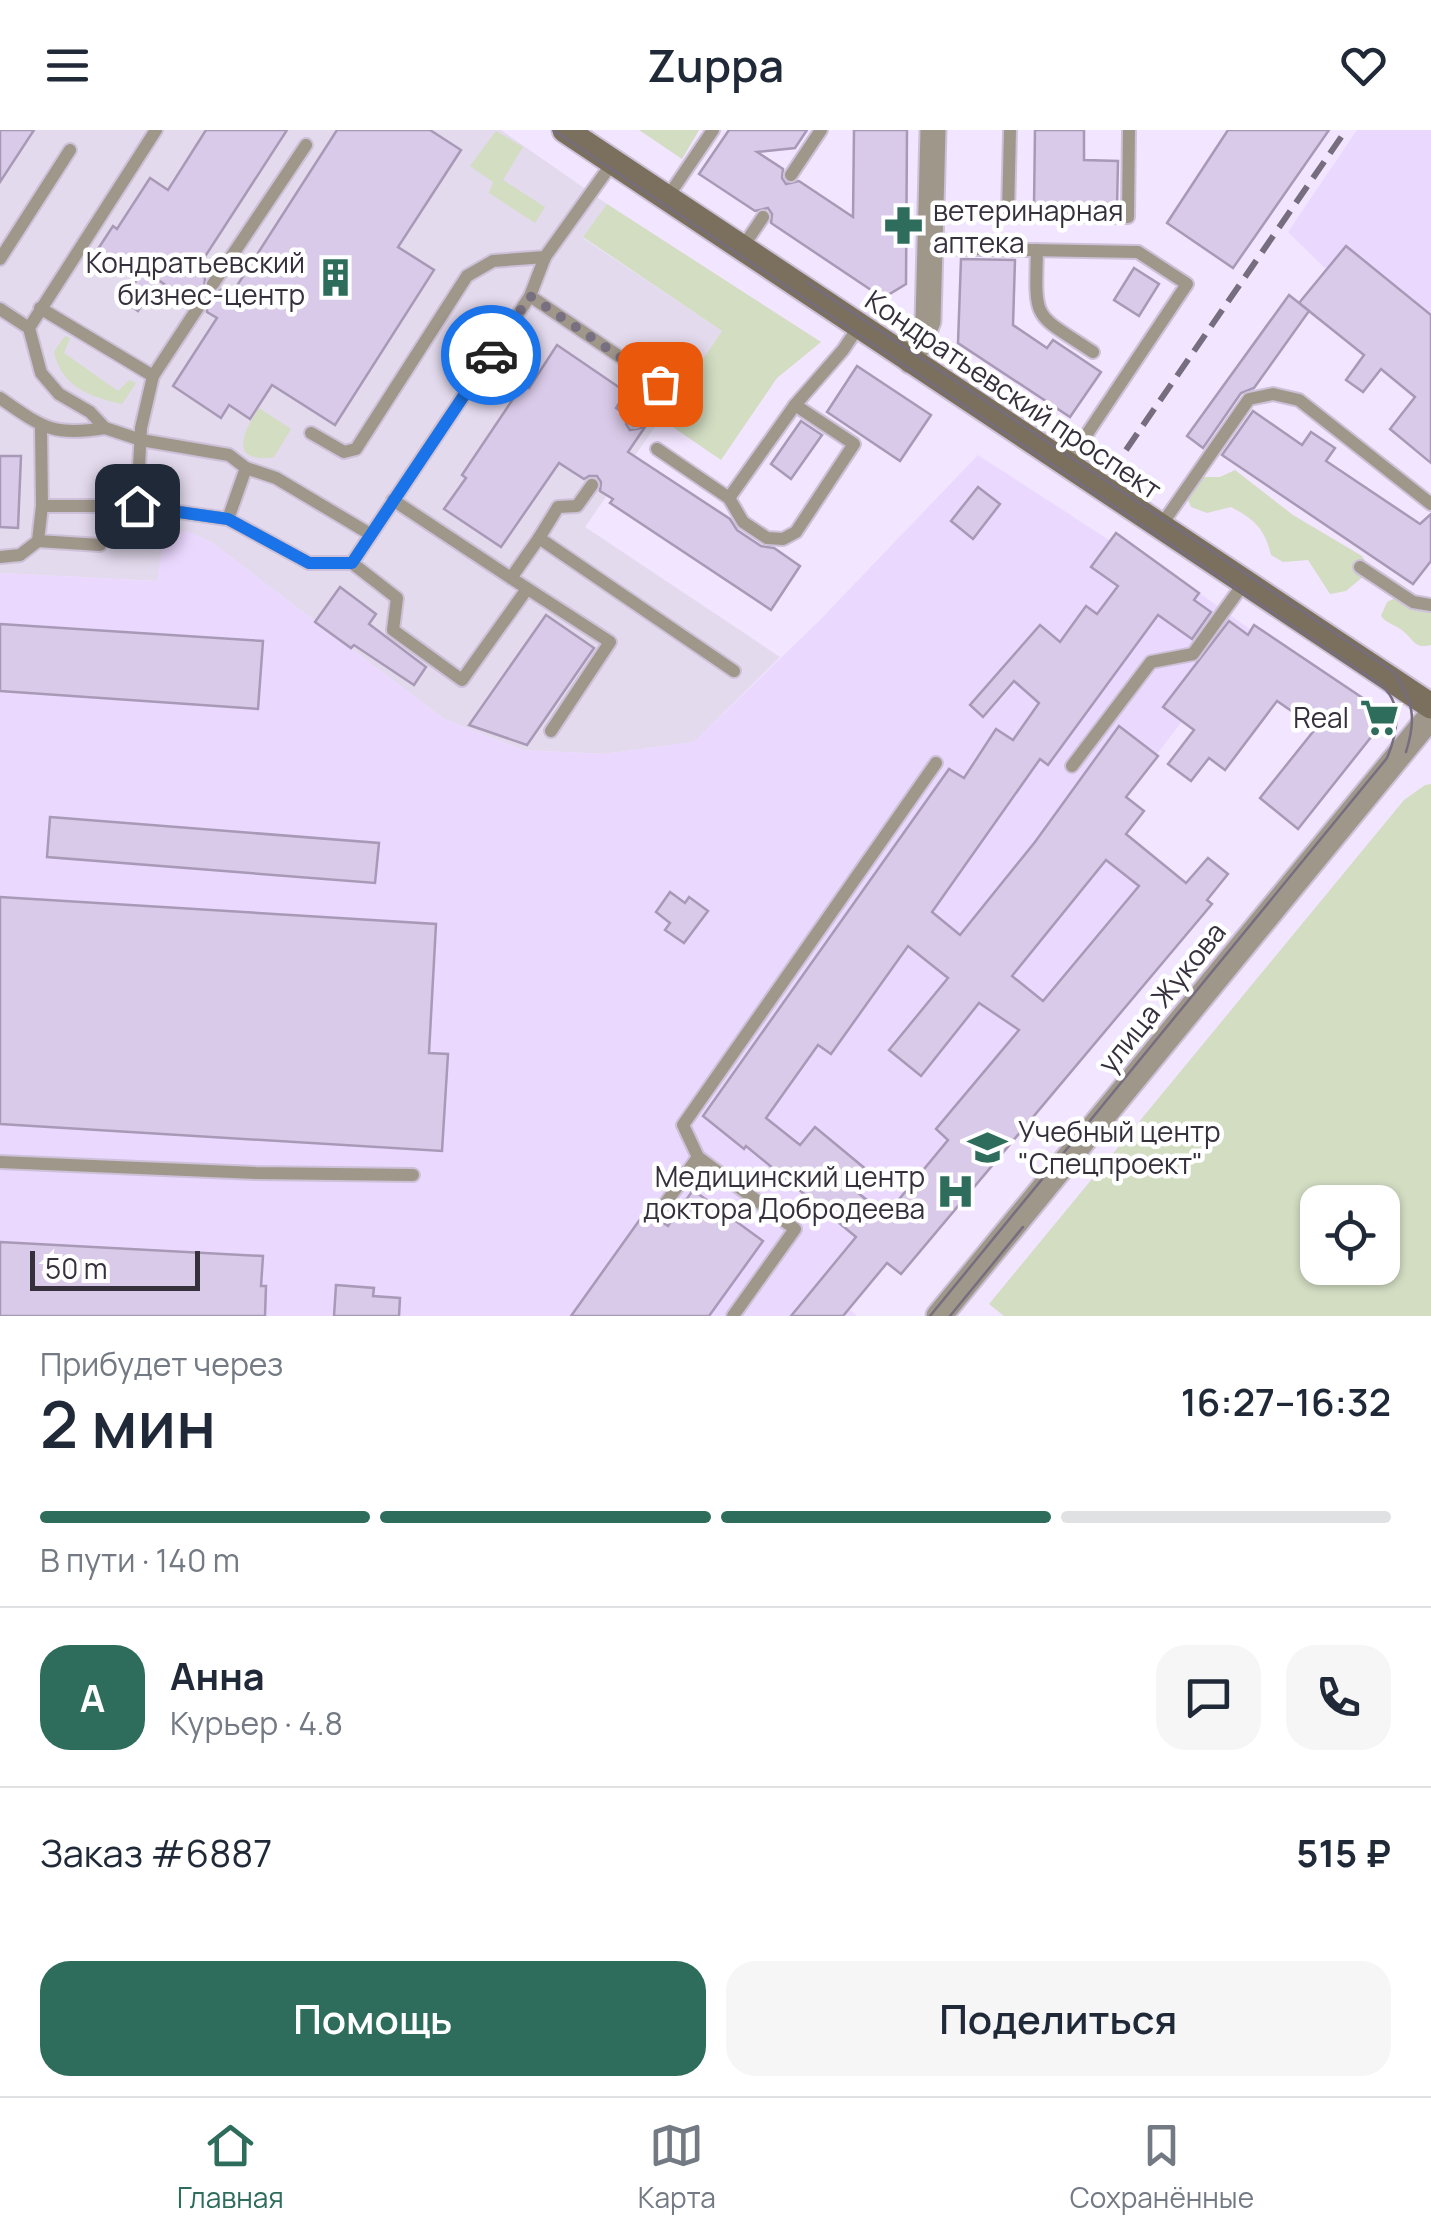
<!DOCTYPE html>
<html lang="ru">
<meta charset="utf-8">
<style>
:root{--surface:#fff;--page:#f6f6f7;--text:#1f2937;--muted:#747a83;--line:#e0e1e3;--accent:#2e6d5b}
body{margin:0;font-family:Manrope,sans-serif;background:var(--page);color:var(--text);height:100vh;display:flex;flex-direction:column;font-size:38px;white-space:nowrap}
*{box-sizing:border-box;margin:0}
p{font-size:32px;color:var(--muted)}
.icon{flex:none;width:55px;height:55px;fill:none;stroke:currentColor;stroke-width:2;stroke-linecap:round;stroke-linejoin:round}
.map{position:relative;height:1186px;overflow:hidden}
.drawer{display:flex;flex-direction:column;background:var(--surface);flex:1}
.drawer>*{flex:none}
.tools{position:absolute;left:1300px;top:1055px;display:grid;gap:20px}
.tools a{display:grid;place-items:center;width:100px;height:100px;border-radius:20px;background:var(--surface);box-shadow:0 2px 8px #0004;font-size:50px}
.scale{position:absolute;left:30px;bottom:25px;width:170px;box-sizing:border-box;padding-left:10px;border:5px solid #36303c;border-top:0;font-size:28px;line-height:35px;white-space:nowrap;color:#36303c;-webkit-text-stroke:8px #fff;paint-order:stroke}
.pin{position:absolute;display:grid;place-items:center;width:85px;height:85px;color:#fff;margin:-42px;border-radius:20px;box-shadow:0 5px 15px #0006}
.courier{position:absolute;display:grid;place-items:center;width:100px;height:100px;margin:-50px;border:8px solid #1a73e8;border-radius:50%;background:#fff;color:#222;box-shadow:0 2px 12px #0007}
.summary em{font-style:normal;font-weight:600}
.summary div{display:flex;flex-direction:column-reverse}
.summary{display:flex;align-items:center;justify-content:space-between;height:170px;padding:0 40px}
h1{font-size:65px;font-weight:600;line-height:75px}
.bar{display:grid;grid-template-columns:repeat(4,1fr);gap:15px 10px;align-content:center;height:120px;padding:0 40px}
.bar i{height:12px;border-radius:8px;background:var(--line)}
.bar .active{background:var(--accent)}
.bar p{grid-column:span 4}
.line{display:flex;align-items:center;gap:25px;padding:0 40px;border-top:2px solid var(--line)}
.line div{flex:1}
.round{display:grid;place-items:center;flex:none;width:105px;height:105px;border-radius:30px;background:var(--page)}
.primary-button{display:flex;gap:20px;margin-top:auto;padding:20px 40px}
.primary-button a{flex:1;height:115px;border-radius:30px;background:var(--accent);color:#fff;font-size:40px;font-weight:600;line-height:115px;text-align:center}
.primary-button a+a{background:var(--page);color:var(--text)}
header{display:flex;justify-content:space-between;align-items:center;height:130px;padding:0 40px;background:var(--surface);font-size:45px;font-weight:600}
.tab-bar{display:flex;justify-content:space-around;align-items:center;height:140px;border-top:2px solid var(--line);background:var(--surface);font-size:28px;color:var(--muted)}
.tab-bar a{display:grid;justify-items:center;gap:5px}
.tab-bar .active{color:var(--accent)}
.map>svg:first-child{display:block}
</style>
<header><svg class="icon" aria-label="menu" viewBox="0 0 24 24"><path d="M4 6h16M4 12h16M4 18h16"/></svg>Zuppa<svg class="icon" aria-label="heart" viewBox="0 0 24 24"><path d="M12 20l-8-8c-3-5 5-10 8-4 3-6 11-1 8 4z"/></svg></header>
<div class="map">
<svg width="1431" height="1186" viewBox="0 0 1431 1186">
<rect width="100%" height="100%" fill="#f2e5ff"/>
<path fill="#e3daed" d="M 0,0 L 501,0 L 607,74 L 583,108 L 722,201 L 585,397 L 780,527 L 694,612 L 604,624 L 523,620 L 444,589 L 211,412 L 186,401 L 158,451 L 0,443 Z"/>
<g fill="#ebd8fe">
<path d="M 1357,0 L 1431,0 L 1431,185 L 1346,116 L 1327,140 L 1288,102 Z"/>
<path d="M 978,325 L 1109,410 L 1116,403 L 1251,500 L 1108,689 L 1212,774 L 901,1144 L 887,1133 L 849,1179 L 857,1186 L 0,1186 L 0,443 L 157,451 L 163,413 L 186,400 L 211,412 L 444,589 L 523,620 L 604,624 L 694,612 L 819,491 Z"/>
</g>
<g fill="#d2ddc2" fill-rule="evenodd">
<path d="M 639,0 L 699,0 L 682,29 Z"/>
<path d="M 496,1 L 523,17 L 503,50 L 545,77 L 535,93 L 489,63 L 493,52 L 470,36 Z"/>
<path d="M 607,74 L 821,212 L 777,248 L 721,330 L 661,289 L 722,201 L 583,107 Z"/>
<path d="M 65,206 L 70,208 L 64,223 L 118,261 L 129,250 L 136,253 L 122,274 C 90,267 62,257 54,222 Z"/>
<path d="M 259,278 L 291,299 L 274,327 C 228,334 243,301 259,278 Z"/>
<path d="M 1235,340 L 1293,385 L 1362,426 L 1371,440 L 1346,461 L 1330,464 L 1308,430 L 1283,432 L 1271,425 C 1265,399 1254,389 1231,377 L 1207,383 L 1191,377 L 1188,370 L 1195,347 L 1220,347 Z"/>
<path d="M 1395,468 L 1418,473 L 1431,472 L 1431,515 C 1414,519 1415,511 1403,501 C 1395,494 1388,495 1381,486 L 1387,472 Z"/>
<path d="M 1431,654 L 1431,1186 L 1004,1186 L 989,1174 L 1404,670 L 1425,655 ZM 1318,1072 L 1382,1072 L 1382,1138 L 1318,1138 Z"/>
</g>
<g fill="#dacae9" stroke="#a899b6" stroke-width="2.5" fill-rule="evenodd">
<path d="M 0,0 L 34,0 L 0,52 Z"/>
<path d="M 206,0 L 287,0 L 195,142 L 205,148 L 204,158 L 208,163 L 216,163 L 222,159 L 231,165 L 337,0 L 430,0 L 461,20 L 398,117 L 434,140 L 335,295 L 272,255 L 250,289 L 229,275 L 221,288 L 173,256 L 217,188 L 207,182 L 207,171 L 199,166 L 190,171 L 158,150 L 138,181 L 123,171 L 139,146 L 98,119 L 113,96 L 117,99 L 150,48 L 168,60 Z"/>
<path d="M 729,0 L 807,0 L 795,18 L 757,22 L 783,39 L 782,48 L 786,54 L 799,51 L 853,87 L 854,0 L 907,0 L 906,154 L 883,168 L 771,93 L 772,84 L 768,78 L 755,81 L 699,44 Z"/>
<path d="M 1035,0 L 1084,0 L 1084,30 L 1118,31 L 1117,77 L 1034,75 Z"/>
<path d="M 1228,0 L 1329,0 L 1233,138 L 1167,93 Z"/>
<path d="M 1346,116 L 1431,185 L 1431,333 L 1390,299 L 1415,267 L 1381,239 L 1363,262 L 1346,250 L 1364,225 L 1299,173 Z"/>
<path d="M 961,129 L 1015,130 L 1013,195 L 1047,218 L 1053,210 L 1101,242 L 1070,287 L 958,213 Z"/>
<path d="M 1134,138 L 1159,154 L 1139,186 L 1114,170 Z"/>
<path d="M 1289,165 L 1309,181 L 1254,258 L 1241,263 L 1203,318 L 1187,306 Z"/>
<path d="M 557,215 L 626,262 L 616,278 L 627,285 L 626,294 L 630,300 L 645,297 L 628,322 L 730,389 L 737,400 L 761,416 L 774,418 L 800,436 L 771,480 L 610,373 L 613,369 L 600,361 L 601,352 L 597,346 L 589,346 L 584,349 L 559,333 L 501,417 L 444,379 L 466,348 L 462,345 L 523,254 L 529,258 Z"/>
<path d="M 857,236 L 931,285 L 900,331 L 827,282 Z"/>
<path d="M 1253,281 L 1302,315 L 1311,302 L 1335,318 L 1326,331 L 1420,394 L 1431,384 L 1431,431 L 1413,454 L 1222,325 Z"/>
<path d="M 801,291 L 822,305 L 791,349 L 771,334 Z"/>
<path d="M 0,326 L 21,326 L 18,398 L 0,397 Z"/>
<path d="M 978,357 L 1000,374 L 973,409 L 951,391 Z"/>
<path d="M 1116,403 L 1199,463 L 1194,470 L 1211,482 L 1192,509 L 1158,485 L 1048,635 L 1040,629 L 932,782 L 960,805 L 1035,712 L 1119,596 L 1158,626 L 1126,667 L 1144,681 L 1126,704 L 1186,753 L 1208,728 L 1228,744 L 1207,770 L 1212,774 L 901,1144 L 887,1133 L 843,1186 L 791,1186 L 856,1107 L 746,1016 L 744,1019 L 703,986 L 949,639 L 964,648 L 996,599 L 1013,610 L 1039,573 L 1014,551 L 983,587 L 970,575 L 1040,495 L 1060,512 L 1086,476 L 1097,484 L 1118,456 L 1091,437 ZM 1106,730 L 1139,756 L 1043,871 L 1012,846 ZM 908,816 L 948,848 L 889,920 L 921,946 L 979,873 L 1019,900 L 936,999 L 948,1010 L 886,1085 L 853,1059 L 868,1041 L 815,997 L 800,1015 L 766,988 L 818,915 L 831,924 Z"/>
<path d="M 340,457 L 376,484 L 369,494 L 426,537 L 414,555 L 354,515 L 351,518 L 315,492 Z"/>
<path d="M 546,485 L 594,518 L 527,615 L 469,595 Z"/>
<path d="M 1229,491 L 1248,505 L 1254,495 L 1382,581 L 1383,592 L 1298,699 L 1260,668 L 1316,598 L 1277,571 L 1225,640 L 1209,628 L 1191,651 L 1168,634 L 1194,600 L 1163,577 Z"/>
<path d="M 0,494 L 263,511 L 258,579 L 0,561 Z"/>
<path d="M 50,687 L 379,713 L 375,753 L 47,727 Z"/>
<path d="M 670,762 L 685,773 L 689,767 L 708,781 L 684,813 L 665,800 L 670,793 L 656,782 Z"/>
<path d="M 0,767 L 436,794 L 429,923 L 448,924 L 442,1021 L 0,994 Z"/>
<path d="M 693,1060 L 763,1111 L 709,1186 L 571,1186 L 646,1081 L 668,1096 Z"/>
<path d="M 0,1112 L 263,1126 L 261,1156 L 266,1156 L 265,1186 L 0,1186 Z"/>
<path d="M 336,1155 L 374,1158 L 373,1166 L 400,1168 L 399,1186 L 334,1186 Z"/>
</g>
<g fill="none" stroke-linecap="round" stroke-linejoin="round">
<defs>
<g id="service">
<path d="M 791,45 L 821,0"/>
<path d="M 667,68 L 713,0"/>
<path d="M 931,82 L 1128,87 L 1129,0"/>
<path d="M 1008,83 L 1010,0"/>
<path d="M 742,118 L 763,87"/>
<path d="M 930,118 L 1138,122 L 1187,154 L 1067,334"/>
<path d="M 1037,120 C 1035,193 1033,182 1093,222"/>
<path d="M 0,129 L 70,20"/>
<path d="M 213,154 L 306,15"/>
<path d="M 530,166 L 660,254 L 635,291"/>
<path d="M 40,178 L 153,246"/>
<path d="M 0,179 L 29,198 L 41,243 L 59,264 L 90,282 L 105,298 L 141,310 L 229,325 L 246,338 L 276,348 L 370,404"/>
<path d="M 29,198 L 156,0"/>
<path d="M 0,268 C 42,297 53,307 105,298"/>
<path d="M 41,297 L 42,376"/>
<path d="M 311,303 L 344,322 L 356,319 L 467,146 L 493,131 L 545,127 L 613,32"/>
<path d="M 657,319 L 729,368 L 743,392 L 767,408 L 783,409 L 796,402 L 854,314 L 795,275"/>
<path d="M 729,368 L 795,275 L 843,220 L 859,196"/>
<path d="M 393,370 L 511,448 L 539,408 L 734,541"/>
<path d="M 137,376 L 141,298 L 153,246 L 199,176"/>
<path d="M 228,389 L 246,338"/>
<path d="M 1160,397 L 1249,269 L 1273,264 L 1299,270 L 1431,374"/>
<path d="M 539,408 L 558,377 L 577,376 L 592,355"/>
<path d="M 38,411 L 100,415"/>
<path d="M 0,427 L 20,425 L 38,411 L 42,376 L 137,376 L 228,389 L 309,433 L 352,433 L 530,166 L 545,127"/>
<path d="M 352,433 L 397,468 L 393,500 L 462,550 L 527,459"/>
<path d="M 1360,437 L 1413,472 L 1431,475"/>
<path d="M 511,448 L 610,512 L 551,601"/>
<path d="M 1072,636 L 1151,532 L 1193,524 L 1244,453"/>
<path d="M 0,1032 L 256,1043 L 413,1045"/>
<path d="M 663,1077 L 698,1027"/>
<path d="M 733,1186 L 795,1099 L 698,1027 L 683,995 L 936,633"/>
</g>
<g id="tertiary">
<path d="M 911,231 L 928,191 L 933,0"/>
<path d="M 939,1186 L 1431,586"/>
</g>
<path id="secondary" d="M 565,0 L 1431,576"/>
</defs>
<use href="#service" stroke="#ccc1d8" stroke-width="16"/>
<use href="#tertiary" stroke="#ccc1d8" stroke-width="29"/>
<use href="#secondary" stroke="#ccc1d8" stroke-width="29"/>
<use href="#service" stroke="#a0978b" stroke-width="12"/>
<use href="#tertiary" stroke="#a0978b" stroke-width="25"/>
<use href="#secondary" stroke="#7b6f5d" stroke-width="25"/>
<g stroke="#766e7f" stroke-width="2.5">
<path d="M 553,0 L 1378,553 C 1404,571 1398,602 1387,628 L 930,1186"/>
<path d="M 807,152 L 1394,542 C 1413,573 1417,587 1406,622"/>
<path d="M 950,1186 L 1023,1097"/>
</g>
<path stroke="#766e7f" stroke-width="6" stroke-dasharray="20 10" stroke-linecap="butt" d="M 1126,320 L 1346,0"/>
</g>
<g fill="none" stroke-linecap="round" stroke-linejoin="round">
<path stroke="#786f80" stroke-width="10" stroke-dasharray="0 18" d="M 491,225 L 530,166 L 660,254"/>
<path stroke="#1a73e8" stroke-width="12" d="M 137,376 L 228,389 L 309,433 L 352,433 L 491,225"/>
</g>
<defs>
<symbol id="pharmacy-bare" viewBox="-9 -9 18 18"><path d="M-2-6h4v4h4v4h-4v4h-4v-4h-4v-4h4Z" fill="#2e6d5b" stroke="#fff" stroke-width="2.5" paint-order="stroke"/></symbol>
<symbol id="building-bare" viewBox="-9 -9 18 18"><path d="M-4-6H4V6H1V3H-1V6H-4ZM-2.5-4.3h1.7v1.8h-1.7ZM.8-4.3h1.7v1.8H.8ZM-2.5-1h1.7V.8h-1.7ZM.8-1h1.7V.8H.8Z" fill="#2e6d5b" stroke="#fff" stroke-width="2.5" paint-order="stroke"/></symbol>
<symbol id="supermarket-bare" viewBox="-9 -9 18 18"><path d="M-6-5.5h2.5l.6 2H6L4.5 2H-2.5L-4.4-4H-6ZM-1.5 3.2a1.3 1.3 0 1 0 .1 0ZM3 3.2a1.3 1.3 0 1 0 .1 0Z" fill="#2e6d5b" stroke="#fff" stroke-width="2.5" paint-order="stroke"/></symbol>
<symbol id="university-bare" viewBox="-9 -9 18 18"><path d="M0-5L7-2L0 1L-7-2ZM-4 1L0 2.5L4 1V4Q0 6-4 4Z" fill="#2e6d5b" stroke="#fff" stroke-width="2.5" paint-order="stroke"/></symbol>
<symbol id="hospital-bare" viewBox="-9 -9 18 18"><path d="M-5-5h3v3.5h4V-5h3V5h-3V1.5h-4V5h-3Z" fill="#2e6d5b" stroke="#fff" stroke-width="2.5" paint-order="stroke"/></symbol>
</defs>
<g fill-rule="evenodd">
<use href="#pharmacy-bare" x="876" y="68" width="55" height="55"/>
<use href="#building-bare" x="308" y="120" width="55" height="55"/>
<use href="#supermarket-bare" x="1352" y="560" width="55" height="55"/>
<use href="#university-bare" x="960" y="990" width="55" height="55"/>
<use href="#hospital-bare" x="928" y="1034" width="55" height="55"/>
</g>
<g text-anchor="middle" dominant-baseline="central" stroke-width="9" stroke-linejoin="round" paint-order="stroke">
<g font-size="28" fill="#36303c" stroke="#fff" text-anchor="end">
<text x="933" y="80" text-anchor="start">ветеринарная<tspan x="933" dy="32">аптека</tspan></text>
<text x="305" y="132">Кондратьевский<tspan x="305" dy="32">бизнес-центр</tspan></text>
<text x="1349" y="587">Real</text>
<text x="1018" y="1001" text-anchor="start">Учебный центр<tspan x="1018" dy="32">"Спецпроект"</tspan></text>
<text x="925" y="1046">Медицинский центр<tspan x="925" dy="32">доктора Добродеева</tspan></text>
</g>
<g font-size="28" fill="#36303c" stroke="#fff">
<text transform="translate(1014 264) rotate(34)">Кондратьевский проспект</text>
<text transform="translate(1161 867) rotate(-51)">улица Жукова</text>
</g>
</g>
</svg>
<div class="tools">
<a><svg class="icon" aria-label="locate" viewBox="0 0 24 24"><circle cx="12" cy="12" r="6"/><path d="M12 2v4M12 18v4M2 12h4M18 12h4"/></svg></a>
</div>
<div class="scale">50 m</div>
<div class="pin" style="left:660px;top:254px;background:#ea580c"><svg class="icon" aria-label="bag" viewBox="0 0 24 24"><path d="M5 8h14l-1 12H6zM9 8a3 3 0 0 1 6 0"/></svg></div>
<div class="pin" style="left:137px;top:376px;background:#1f2937"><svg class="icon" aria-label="home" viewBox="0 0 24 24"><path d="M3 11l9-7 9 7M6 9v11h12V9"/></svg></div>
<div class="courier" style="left:491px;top:225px"><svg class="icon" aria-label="car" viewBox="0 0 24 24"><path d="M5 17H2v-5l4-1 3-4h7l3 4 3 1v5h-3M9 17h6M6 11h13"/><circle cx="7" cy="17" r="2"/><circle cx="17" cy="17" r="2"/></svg></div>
</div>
<section class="drawer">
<div class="summary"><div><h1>2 мин</h1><p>Прибудет через</p></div><em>16:27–16:32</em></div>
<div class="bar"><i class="active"></i><i class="active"></i><i class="active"></i><i></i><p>В пути · 140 m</p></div>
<div class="line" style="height:180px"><b class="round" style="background:var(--accent);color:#fff">А</b><div><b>Анна</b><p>Курьер · 4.8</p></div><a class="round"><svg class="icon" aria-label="chat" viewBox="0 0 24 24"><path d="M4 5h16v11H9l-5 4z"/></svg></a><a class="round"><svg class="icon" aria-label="phone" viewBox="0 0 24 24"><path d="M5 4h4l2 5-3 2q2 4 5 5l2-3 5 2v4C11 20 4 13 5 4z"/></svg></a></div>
<div class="line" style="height:130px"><div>Заказ #6887</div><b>515 ₽</b></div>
<div class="primary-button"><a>Помощь</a><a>Поделиться</a></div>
</section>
<nav class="tab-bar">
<a class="active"><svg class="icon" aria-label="home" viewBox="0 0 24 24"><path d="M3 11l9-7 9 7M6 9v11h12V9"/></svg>Главная</a>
<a><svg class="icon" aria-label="map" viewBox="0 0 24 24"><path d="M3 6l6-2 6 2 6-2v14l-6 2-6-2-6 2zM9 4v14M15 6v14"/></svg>Карта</a>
<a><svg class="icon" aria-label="saved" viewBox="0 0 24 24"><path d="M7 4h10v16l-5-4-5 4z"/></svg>Сохранённые</a>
</nav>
